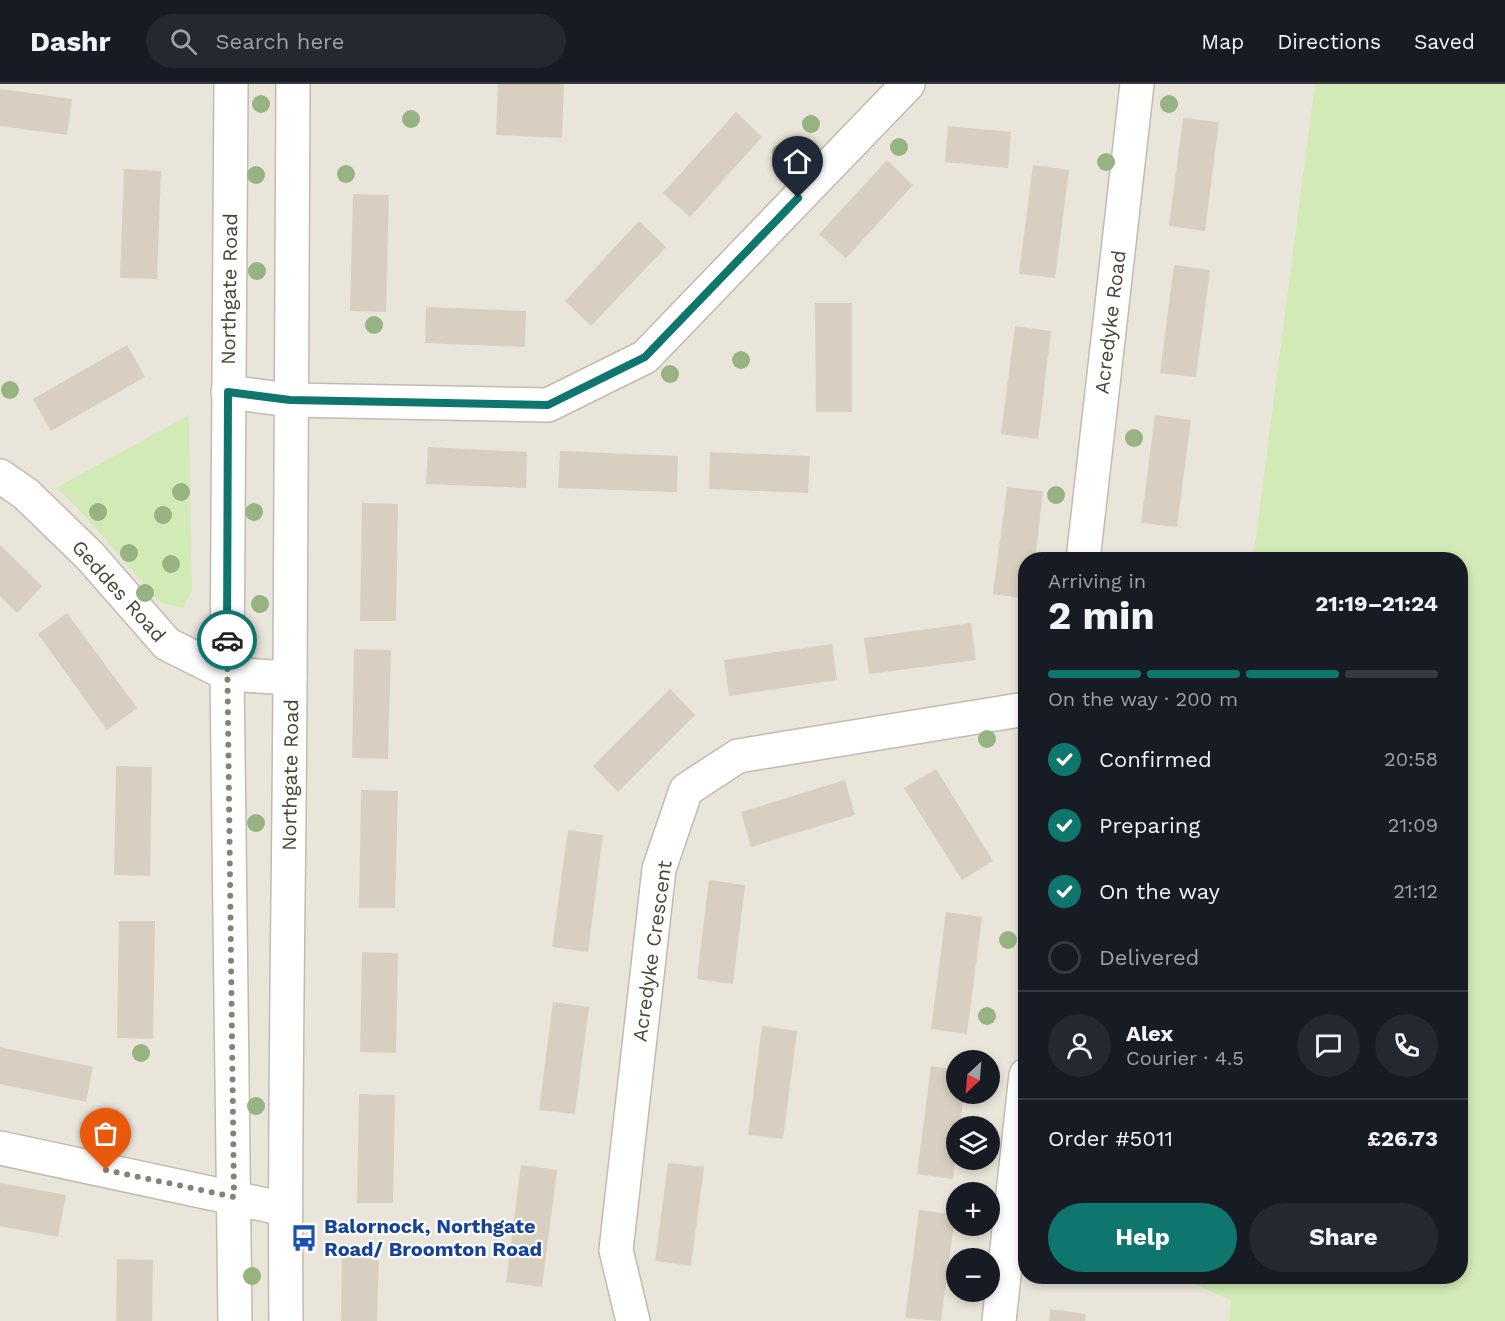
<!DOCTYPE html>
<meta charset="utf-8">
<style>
:root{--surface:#171b24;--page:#242831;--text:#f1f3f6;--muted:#9ea1a6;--line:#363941;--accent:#0f766e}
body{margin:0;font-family:"Work Sans",sans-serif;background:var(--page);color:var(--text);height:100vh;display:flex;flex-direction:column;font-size:22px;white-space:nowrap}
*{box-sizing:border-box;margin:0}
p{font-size:20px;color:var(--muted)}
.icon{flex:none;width:33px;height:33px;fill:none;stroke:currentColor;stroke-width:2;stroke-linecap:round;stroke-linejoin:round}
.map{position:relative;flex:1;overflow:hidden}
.details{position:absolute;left:1018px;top:468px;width:450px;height:732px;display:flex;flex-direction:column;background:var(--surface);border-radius:24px;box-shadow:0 3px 9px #0003}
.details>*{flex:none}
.needle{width:39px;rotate:206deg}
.tools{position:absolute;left:946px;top:966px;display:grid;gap:12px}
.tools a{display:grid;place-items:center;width:54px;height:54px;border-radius:50%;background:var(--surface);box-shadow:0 3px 9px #0003;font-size:30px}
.pin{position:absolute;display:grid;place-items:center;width:51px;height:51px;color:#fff;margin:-62px -26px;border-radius:50% 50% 50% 0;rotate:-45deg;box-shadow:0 0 6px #0007}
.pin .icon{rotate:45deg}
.courier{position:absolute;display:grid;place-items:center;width:60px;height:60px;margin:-30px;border:4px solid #0f766e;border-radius:50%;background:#fff;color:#222;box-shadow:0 2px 8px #0007}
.head em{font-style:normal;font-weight:700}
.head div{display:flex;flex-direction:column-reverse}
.head{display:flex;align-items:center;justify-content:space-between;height:102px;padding:0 30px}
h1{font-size:39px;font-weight:700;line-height:45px}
.bar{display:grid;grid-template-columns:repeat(4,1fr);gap:9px 6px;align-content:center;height:72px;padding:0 30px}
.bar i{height:8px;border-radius:4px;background:var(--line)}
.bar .current{background:var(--accent)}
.bar p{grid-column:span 4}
.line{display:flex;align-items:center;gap:15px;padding:0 30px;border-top:2px solid var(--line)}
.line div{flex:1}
.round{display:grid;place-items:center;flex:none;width:63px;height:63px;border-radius:32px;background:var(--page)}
ol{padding:0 30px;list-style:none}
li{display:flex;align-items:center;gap:18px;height:66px}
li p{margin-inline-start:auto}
li .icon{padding:6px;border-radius:50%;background:var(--accent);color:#fff;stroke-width:4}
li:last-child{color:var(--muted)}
li i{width:33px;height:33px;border:3px solid var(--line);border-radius:50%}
.button{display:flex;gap:12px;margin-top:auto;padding:12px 30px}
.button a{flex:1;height:69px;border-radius:36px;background:var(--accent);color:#fff;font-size:24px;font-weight:700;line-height:69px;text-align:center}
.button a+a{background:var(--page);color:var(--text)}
header{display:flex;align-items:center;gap:36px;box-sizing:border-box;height:84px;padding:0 30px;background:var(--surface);border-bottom:2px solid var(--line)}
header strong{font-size:28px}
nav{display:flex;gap:33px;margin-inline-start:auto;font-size:21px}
.search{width:420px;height:54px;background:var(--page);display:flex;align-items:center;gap:15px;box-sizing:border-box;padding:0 21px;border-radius:33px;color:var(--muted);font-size:22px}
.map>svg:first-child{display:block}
</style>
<header>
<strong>Dashr</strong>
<div class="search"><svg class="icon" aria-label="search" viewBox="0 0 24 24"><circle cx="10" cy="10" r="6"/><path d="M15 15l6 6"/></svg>Search here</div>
<nav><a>Map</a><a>Directions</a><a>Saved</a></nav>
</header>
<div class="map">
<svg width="1505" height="1237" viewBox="0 0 1505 1237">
<rect width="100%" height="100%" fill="#f6f3ec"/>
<path fill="#eae5da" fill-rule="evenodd" d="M 0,0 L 1367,0 L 1304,475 L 1026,476 L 1026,1192 L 1233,1193 L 1229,1237 L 0,1237 ZM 957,976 L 990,976 L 990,1010 L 957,1010 ZM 957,1042 L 990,1042 L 990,1076 L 957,1076 ZM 957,1108 L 990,1108 L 990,1142 L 957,1142 ZM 957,1174 L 990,1174 L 990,1208 L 957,1208 Z"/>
<g fill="#d2eab5">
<path d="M 1315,0 L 1505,0 L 1505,1237 L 1229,1237 L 1231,1216 L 1177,1193 L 1461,1192 L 1461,476 L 1253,475 Z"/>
<path d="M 189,331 L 192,507 L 183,524 L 161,519 L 78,424 L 56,404 Z"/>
</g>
<g fill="#d8cfc1">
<path d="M 498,0 L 564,0 L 562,54 L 496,51 Z"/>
<path d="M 0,5 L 72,15 L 67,51 L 0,42 Z"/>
<path d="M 736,28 L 762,53 L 690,133 L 663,109 Z"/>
<path d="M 1183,34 L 1219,38 L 1205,147 L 1169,142 Z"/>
<path d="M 948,42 L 1011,48 L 1008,84 L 945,78 Z"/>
<path d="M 887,76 L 913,101 L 846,174 L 819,150 Z"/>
<path d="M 1033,81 L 1069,86 L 1055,194 L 1019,190 Z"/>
<path d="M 124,85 L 161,87 L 157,195 L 120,194 Z"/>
<path d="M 353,110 L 389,111 L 386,228 L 350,227 Z"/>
<path d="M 639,137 L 666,163 L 591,242 L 565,217 Z"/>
<path d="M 1174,181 L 1210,186 L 1196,293 L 1160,289 Z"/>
<path d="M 815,219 L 852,219 L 852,328 L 816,328 Z"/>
<path d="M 426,223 L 526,227 L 525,263 L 425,259 Z"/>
<path d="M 1015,242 L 1051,247 L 1038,355 L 1001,350 Z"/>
<path d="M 127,261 L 145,293 L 51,347 L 33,315 Z"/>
<path d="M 1155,331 L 1191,336 L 1177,443 L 1141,439 Z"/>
<path d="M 428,363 L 527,368 L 526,404 L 426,400 Z"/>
<path d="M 560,367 L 678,372 L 677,408 L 558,404 Z"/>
<path d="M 710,368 L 810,372 L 808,409 L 709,405 Z"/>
<path d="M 1007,403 L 1043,407 L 1035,476 L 1026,476 L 1026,515 L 993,510 Z"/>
<path d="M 362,419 L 398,420 L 396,537 L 360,537 Z"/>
<path d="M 0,461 L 42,502 L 17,529 L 0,512 Z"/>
<path d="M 67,529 L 137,624 L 107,646 L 38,550 Z"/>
<path d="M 971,539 L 976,576 L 869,590 L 864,554 Z"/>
<path d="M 832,560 L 837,596 L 729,612 L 724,576 Z"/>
<path d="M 354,565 L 391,566 L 388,675 L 352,674 Z"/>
<path d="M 670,605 L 695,631 L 618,708 L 593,682 Z"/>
<path d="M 116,682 L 152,683 L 150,792 L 114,791 Z"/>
<path d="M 936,685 L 993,777 L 962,796 L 904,704 Z"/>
<path d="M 845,696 L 855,731 L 751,763 L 741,728 Z"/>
<path d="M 361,706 L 398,707 L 395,824 L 359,824 Z"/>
<path d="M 568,746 L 603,751 L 588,868 L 552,863 Z"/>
<path d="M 709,796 L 745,801 L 733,900 L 697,895 Z"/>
<path d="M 946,828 L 982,833 L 967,950 L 931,945 Z"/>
<path d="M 119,837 L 155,837 L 153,955 L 117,954 Z"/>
<path d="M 362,868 L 398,869 L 396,969 L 360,968 Z"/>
<path d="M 553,918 L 589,923 L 575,1030 L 539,1026 Z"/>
<path d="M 762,942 L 797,947 L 783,1055 L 748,1051 Z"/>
<path d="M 0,963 L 93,983 L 86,1018 L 0,1000 Z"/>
<path d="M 931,982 L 957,986 L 957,1010 L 964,1010 L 960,1042 L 957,1042 L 957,1065 L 953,1095 L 917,1090 Z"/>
<path d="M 359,1010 L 395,1011 L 393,1119 L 357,1119 Z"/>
<path d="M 668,1079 L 704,1083 L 691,1182 L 655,1177 Z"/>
<path d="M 521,1081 L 557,1086 L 542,1203 L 506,1198 Z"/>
<path d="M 0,1099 L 66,1111 L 58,1153 L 0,1142 Z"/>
<path d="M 919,1126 L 955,1131 L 941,1237 L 905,1234 Z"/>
<path d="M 342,1168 L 379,1169 L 377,1237 L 341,1237 Z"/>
<path d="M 117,1175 L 153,1176 L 152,1237 L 116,1237 Z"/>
<path d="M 1050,1225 L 1086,1230 L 1085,1237 L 1049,1237 Z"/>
</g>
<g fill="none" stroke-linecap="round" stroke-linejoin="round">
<defs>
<g id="minor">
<path d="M 231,0 L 227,590 L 235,1237"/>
<path d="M 228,308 L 290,316 L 548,321 L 645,273 L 908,0"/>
<path d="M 0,392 L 26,410 L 90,472 L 167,560 L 227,590 L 290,594"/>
<path d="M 1083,476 L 1137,0"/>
<path d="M 0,1064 L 285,1125"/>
<path d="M 286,1237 C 284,1024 289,810 290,597 C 292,398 291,199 293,0"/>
<path d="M 633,1237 L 616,1166 L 659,785 L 686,706 L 738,672 L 1026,625"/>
<path d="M 999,1237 L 1026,991"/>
</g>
</defs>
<use href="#minor" stroke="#c2bbae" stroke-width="36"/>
<use href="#minor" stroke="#fff" stroke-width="33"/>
</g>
<g fill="#97b381">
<circle cx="261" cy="20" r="9"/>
<circle cx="1169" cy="20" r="9"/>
<circle cx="411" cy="35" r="9"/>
<circle cx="811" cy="40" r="9"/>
<circle cx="899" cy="63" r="9"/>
<circle cx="781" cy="69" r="9"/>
<circle cx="1106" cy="78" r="9"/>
<circle cx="346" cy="90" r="9"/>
<circle cx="256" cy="91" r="9"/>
<circle cx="257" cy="187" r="9"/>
<circle cx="374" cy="241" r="9"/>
<circle cx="741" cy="276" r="9"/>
<circle cx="670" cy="290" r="9"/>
<circle cx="10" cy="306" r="9"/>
<circle cx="1134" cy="354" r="9"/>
<circle cx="181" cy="408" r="9"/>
<circle cx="1056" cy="411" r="9"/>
<circle cx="98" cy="428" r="9"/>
<circle cx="254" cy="428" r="9"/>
<circle cx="163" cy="431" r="9"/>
<circle cx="129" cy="469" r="9"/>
<circle cx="171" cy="480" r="9"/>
<circle cx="145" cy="509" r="9"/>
<circle cx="260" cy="520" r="9"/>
<circle cx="987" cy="655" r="9"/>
<circle cx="256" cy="739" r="9"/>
<circle cx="1008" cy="856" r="9"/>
<circle cx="987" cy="932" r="9"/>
<circle cx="141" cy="969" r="9"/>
<circle cx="256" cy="1022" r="9"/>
<circle cx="252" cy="1192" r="9"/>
</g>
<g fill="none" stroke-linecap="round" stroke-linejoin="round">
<path stroke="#878178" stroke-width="6" stroke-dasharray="0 10.8" d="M 106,1086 L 234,1113 L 227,556"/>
<path stroke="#0f766e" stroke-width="8" d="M 227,556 L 228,308 L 290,316 L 548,321 L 645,273 L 798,114"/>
</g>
<defs>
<symbol id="bus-bare" viewBox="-9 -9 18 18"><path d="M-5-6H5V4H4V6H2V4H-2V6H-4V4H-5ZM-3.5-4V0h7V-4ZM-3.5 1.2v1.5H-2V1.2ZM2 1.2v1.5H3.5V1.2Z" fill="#1a4fb4" stroke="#fff" stroke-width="2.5" paint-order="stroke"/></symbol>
</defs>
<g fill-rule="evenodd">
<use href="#bus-bare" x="285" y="1135" width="38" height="38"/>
</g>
<g text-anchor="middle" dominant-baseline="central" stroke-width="4.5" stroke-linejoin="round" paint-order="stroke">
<g font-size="20" fill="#4b4439" stroke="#fff">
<text transform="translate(229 205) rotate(-89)">Northgate Road</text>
<text transform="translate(1110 238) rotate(-83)">Acredyke Road</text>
<text transform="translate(119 507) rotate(48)">Geddes Road</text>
<text transform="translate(290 691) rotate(-89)">Northgate Road</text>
<text transform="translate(652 867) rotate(-82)">Acredyke Crescent</text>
</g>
<g font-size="20" font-weight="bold" fill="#164399" stroke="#fff" text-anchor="start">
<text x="324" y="1142">Balornock, Northgate<tspan x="324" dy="23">Road/ Broomton Road</tspan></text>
</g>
</g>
</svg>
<div class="tools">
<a><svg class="needle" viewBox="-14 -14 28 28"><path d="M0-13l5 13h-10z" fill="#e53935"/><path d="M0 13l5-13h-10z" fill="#9ea1a6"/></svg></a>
<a><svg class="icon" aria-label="layers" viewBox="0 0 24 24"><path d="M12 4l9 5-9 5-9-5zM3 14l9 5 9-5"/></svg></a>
<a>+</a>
<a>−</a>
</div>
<div class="pin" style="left:106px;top:1086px;background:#ea580c"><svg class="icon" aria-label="bag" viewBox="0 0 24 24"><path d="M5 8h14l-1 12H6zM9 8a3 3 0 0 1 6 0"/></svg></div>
<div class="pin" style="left:798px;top:114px;background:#1f2937"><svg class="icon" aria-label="home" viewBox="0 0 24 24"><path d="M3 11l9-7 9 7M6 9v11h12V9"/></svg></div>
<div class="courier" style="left:227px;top:556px"><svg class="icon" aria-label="car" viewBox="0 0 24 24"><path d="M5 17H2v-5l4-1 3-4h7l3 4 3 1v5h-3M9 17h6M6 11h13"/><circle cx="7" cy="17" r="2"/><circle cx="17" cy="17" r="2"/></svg></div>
<section class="details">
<div class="head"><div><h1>2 min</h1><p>Arriving in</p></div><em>21:19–21:24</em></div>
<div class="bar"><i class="current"></i><i class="current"></i><i class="current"></i><i></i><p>On the way · 200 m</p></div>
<ol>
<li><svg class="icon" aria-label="check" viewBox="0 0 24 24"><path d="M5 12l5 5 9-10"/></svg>Confirmed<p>20:58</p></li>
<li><svg class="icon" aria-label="check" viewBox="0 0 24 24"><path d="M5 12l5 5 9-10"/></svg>Preparing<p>21:09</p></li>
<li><svg class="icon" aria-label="check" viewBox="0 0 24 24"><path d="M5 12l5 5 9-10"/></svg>On the way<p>21:12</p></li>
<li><i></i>Delivered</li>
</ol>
<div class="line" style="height:108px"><a class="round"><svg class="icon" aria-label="person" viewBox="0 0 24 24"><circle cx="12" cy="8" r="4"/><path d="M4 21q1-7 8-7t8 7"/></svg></a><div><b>Alex</b><p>Courier · 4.5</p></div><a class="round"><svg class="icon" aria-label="chat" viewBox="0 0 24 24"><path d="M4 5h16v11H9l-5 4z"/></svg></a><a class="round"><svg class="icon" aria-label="phone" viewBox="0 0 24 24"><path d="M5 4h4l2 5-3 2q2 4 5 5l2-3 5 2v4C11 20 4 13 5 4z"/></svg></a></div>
<div class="line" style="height:78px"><div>Order #5011</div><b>£26.73</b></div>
<div class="button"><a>Help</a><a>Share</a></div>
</section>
</div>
